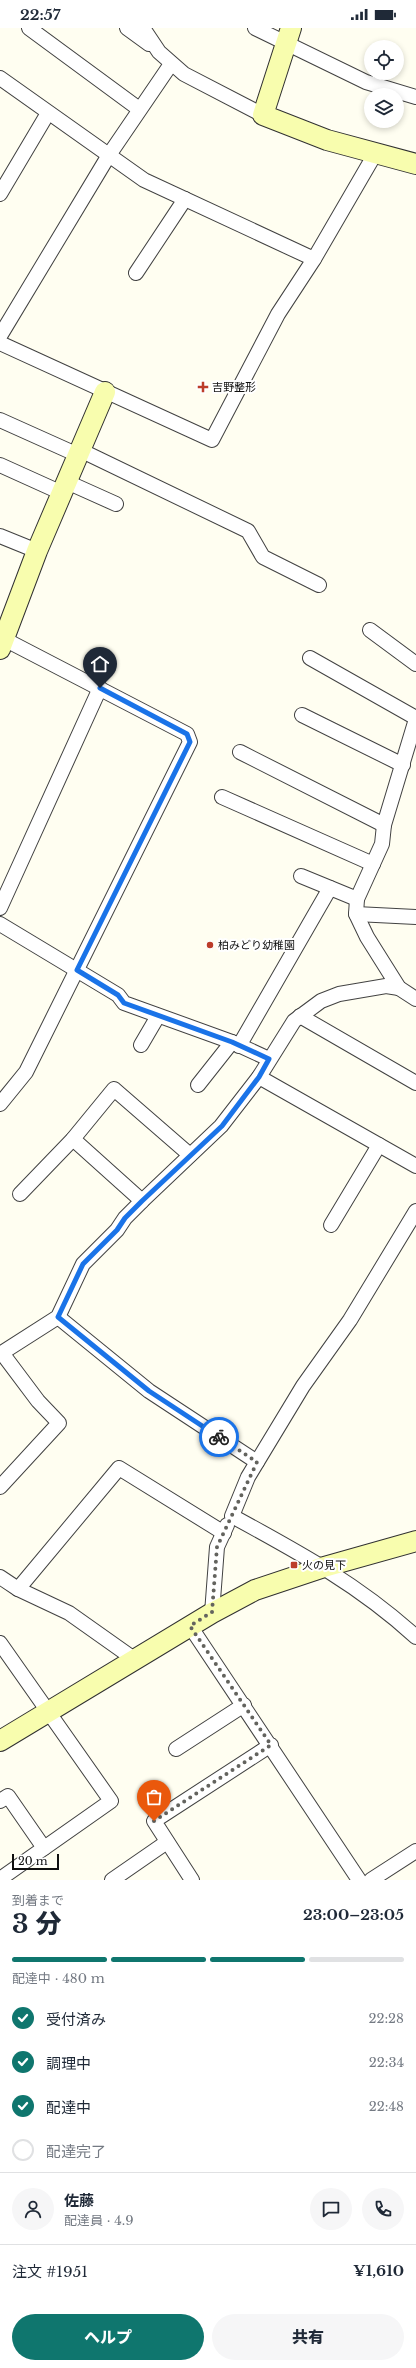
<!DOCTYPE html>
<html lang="ja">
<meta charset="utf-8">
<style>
:root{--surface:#fff;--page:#f6f6f7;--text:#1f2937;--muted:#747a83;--line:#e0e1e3;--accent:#0f766e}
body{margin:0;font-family:"Libre Baskerville","Noto Sans JP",serif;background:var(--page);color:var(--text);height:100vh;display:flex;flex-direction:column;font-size:15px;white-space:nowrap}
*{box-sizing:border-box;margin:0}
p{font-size:13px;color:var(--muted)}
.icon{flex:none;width:22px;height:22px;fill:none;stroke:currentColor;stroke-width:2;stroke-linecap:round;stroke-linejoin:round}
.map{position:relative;height:1852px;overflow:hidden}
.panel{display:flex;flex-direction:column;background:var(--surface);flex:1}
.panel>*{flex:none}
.fabs{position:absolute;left:364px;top:12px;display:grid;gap:8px}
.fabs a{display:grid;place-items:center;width:40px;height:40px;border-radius:50%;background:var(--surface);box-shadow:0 2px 6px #0003;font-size:20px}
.scale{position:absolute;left:12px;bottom:10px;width:47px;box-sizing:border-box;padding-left:4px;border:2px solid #0f0f0f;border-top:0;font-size:11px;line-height:14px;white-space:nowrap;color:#0f0f0f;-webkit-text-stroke:3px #fff;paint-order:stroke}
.pin{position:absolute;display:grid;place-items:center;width:34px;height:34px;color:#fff;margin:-41px -17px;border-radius:50% 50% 50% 0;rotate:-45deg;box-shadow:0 0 4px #0007}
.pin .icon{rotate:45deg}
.courier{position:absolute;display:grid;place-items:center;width:40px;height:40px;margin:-20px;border:3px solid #1a73e8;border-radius:50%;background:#fff;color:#222;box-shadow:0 1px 5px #0007}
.head em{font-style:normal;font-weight:800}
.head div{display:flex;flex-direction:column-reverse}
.head{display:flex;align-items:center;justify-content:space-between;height:68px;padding:0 12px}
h1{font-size:26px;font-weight:800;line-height:30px}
.bar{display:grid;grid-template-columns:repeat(4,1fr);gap:6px 4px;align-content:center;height:48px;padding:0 12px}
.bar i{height:5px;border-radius:3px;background:var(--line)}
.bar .on{background:var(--accent)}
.bar p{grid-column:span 4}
.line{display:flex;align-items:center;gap:10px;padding:0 12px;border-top:1px solid var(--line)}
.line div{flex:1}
.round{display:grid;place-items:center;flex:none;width:42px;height:42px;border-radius:21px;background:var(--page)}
ol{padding:0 12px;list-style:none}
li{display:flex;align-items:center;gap:12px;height:44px}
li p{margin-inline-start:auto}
li .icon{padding:4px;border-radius:50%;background:var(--accent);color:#fff;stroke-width:4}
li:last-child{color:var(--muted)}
li i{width:22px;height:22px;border:2px solid var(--line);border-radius:50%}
.button{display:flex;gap:8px;margin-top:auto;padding:8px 12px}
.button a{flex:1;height:46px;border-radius:24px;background:var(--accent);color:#fff;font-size:16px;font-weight:800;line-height:46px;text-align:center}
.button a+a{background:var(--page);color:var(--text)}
.status{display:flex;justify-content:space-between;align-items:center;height:28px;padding:0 20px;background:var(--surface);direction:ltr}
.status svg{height:11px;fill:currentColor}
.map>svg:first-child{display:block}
</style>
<div class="status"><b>22:57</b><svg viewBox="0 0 49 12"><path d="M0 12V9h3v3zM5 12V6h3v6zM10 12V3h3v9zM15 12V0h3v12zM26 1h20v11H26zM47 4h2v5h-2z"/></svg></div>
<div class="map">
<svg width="416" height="1852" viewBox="0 0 416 1852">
<rect width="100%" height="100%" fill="#fffef1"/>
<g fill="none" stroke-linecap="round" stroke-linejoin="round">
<defs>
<g id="street">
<path d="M 29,0 L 139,81"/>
<path d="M 127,0 L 149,16"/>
<path d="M 143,0 L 159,24 L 184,46 L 263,87"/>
<path d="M 255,0 L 366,54 L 416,69"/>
<path d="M 0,50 L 144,152 L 314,231"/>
<path d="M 0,166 L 48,85"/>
<path d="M 136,245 L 185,171"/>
<path d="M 0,308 L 109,127 L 171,36"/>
<path d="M 0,315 L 212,412 L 278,286 L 314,231 L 375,126"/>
<path d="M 0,392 L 78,427"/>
<path d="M 80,422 L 248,503 L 263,529 L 319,557"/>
<path d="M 0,437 L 62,465"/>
<path d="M 67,454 L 116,476"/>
<path d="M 0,508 L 37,523"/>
<path d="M 370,602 L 416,636"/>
<path d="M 310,630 L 416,690"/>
<path d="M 302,687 L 403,737"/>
<path d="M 416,691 L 384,797 L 382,816 L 357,871 L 356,886 L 367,909 L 399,960 L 416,971"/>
<path d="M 240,724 L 384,797"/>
<path d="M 222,769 L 373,836"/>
<path d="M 301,848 L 357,871"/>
<path d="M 0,880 L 100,660"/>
<path d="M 356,886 L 416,889"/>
<path d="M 0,896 L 118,967 L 124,975 L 232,1014 L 269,1031"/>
<path d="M 300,988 L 416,1055"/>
<path d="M 141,1017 L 158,988"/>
<path d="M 239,1018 L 330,860"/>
<path d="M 259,1049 L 416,1138"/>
<path d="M 198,1057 L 232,1014"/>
<path d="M 0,1076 L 26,1044 L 190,714 L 187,706 L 4,611"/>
<path d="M 73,1111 L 142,1173"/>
<path d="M 20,1166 L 73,1111 L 114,1061 L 190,1127"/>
<path d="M 416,1183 L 350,1292 L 303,1358 L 248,1449 L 232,1488 C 300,1525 359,1557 416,1609"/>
<path d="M 331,1197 L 379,1117"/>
<path d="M 58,1289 L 149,1363 L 257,1434"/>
<path d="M 0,1326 L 58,1289 L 83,1236 L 117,1202 L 125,1190 L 142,1173 L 221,1098 L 259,1049 L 294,993 L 321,973 L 339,966 L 386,958 L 399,960"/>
<path d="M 0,1459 L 59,1395 L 38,1373 L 2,1325"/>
<path d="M 0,1549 L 18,1561 L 69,1585 L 134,1631"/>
<path d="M 18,1561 L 119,1440 L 224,1505"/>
<path d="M 212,1585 L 217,1519 L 227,1497"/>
<path d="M 190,1598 L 359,1852"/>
<path d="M 0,1615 L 111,1773 L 0,1851"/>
<path d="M 176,1721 L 244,1677"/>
<path d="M 0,1773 L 8,1768 L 44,1820"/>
<path d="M 112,1852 L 167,1814"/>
<path d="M 192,1852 L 154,1793 L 271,1717"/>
<path d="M 371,1852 L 416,1823"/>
</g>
<g id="secondary">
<path d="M 291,0 L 263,87 L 327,112 L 416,136"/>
<path d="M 0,621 L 37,523 L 105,364"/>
<path d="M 0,1713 L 212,1585 L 255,1562 L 324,1539 L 416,1513"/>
</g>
</defs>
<use href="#street" stroke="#424242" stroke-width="16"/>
<use href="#secondary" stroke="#313131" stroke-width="22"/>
<use href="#street" stroke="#fff" stroke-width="14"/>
<use href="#secondary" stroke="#f8fdae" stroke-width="20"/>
</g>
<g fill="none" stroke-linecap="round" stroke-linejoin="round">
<path stroke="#63635e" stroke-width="4" stroke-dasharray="0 7.2" d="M 154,1793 L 271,1717 L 190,1598 L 212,1584 L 217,1519 L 257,1434 L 219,1409"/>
<path stroke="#1a73e8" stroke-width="5" d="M 100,660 L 187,706 L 190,714 L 77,942 L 118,967 L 124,975 L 232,1014 L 269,1031 L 259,1049 L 222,1098 L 142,1173 L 125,1190 L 117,1202 L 83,1236 L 58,1289 L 149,1363 L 219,1409"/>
</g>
<g fill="#bc3c2a" stroke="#fff" stroke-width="1.5">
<path d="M201 353h4v4h4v4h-4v4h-4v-4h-4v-4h4z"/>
<circle cx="210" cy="917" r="4"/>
<rect x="290" y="1533" width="8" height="8" rx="2"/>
</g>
<g text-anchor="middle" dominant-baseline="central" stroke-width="4" stroke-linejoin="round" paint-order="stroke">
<g font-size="11" fill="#0f0f0f" stroke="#fff" text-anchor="start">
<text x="212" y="359">吉野整形</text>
<text x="218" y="917">柏みどり幼稚園</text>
<text x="302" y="1537">火の見下</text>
</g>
</g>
</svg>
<div class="fabs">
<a><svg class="icon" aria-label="locate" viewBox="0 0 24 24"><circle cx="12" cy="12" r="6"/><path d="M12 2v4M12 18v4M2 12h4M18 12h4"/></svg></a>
<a><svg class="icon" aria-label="layers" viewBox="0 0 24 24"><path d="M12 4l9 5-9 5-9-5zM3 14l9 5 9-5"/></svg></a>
</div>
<div class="scale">20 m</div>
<div class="pin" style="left:154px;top:1793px;background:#ea580c"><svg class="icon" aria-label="bag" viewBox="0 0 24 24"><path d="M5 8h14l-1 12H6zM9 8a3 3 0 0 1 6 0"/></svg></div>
<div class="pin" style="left:100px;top:660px;background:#1f2937"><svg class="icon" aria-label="home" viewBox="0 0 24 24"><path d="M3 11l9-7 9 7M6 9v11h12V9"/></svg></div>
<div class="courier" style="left:219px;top:1409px"><svg class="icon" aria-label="bike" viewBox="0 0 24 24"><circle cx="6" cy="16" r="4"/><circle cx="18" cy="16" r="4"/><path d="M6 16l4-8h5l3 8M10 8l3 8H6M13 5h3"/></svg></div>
</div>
<section class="panel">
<div class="head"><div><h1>3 分</h1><p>到着まで</p></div><em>23:00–23:05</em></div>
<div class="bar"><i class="on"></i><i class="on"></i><i class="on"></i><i></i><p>配達中 · 480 m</p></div>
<ol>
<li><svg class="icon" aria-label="check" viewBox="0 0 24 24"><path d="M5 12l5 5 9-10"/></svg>受付済み<p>22:28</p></li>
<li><svg class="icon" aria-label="check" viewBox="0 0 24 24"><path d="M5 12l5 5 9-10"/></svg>調理中<p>22:34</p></li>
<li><svg class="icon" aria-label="check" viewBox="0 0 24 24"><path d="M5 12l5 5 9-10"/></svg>配達中<p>22:48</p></li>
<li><i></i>配達完了</li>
</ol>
<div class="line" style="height:72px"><a class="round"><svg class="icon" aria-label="person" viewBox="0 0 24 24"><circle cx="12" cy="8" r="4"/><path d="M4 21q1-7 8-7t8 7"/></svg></a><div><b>佐藤</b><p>配達員 · 4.9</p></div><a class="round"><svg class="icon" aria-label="chat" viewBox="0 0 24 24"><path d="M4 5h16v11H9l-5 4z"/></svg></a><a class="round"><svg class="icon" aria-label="phone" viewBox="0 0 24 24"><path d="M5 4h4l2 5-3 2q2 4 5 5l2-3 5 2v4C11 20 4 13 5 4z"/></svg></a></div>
<div class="line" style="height:52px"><div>注文 #1951</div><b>¥1,610</b></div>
<div class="button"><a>ヘルプ</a><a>共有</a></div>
</section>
